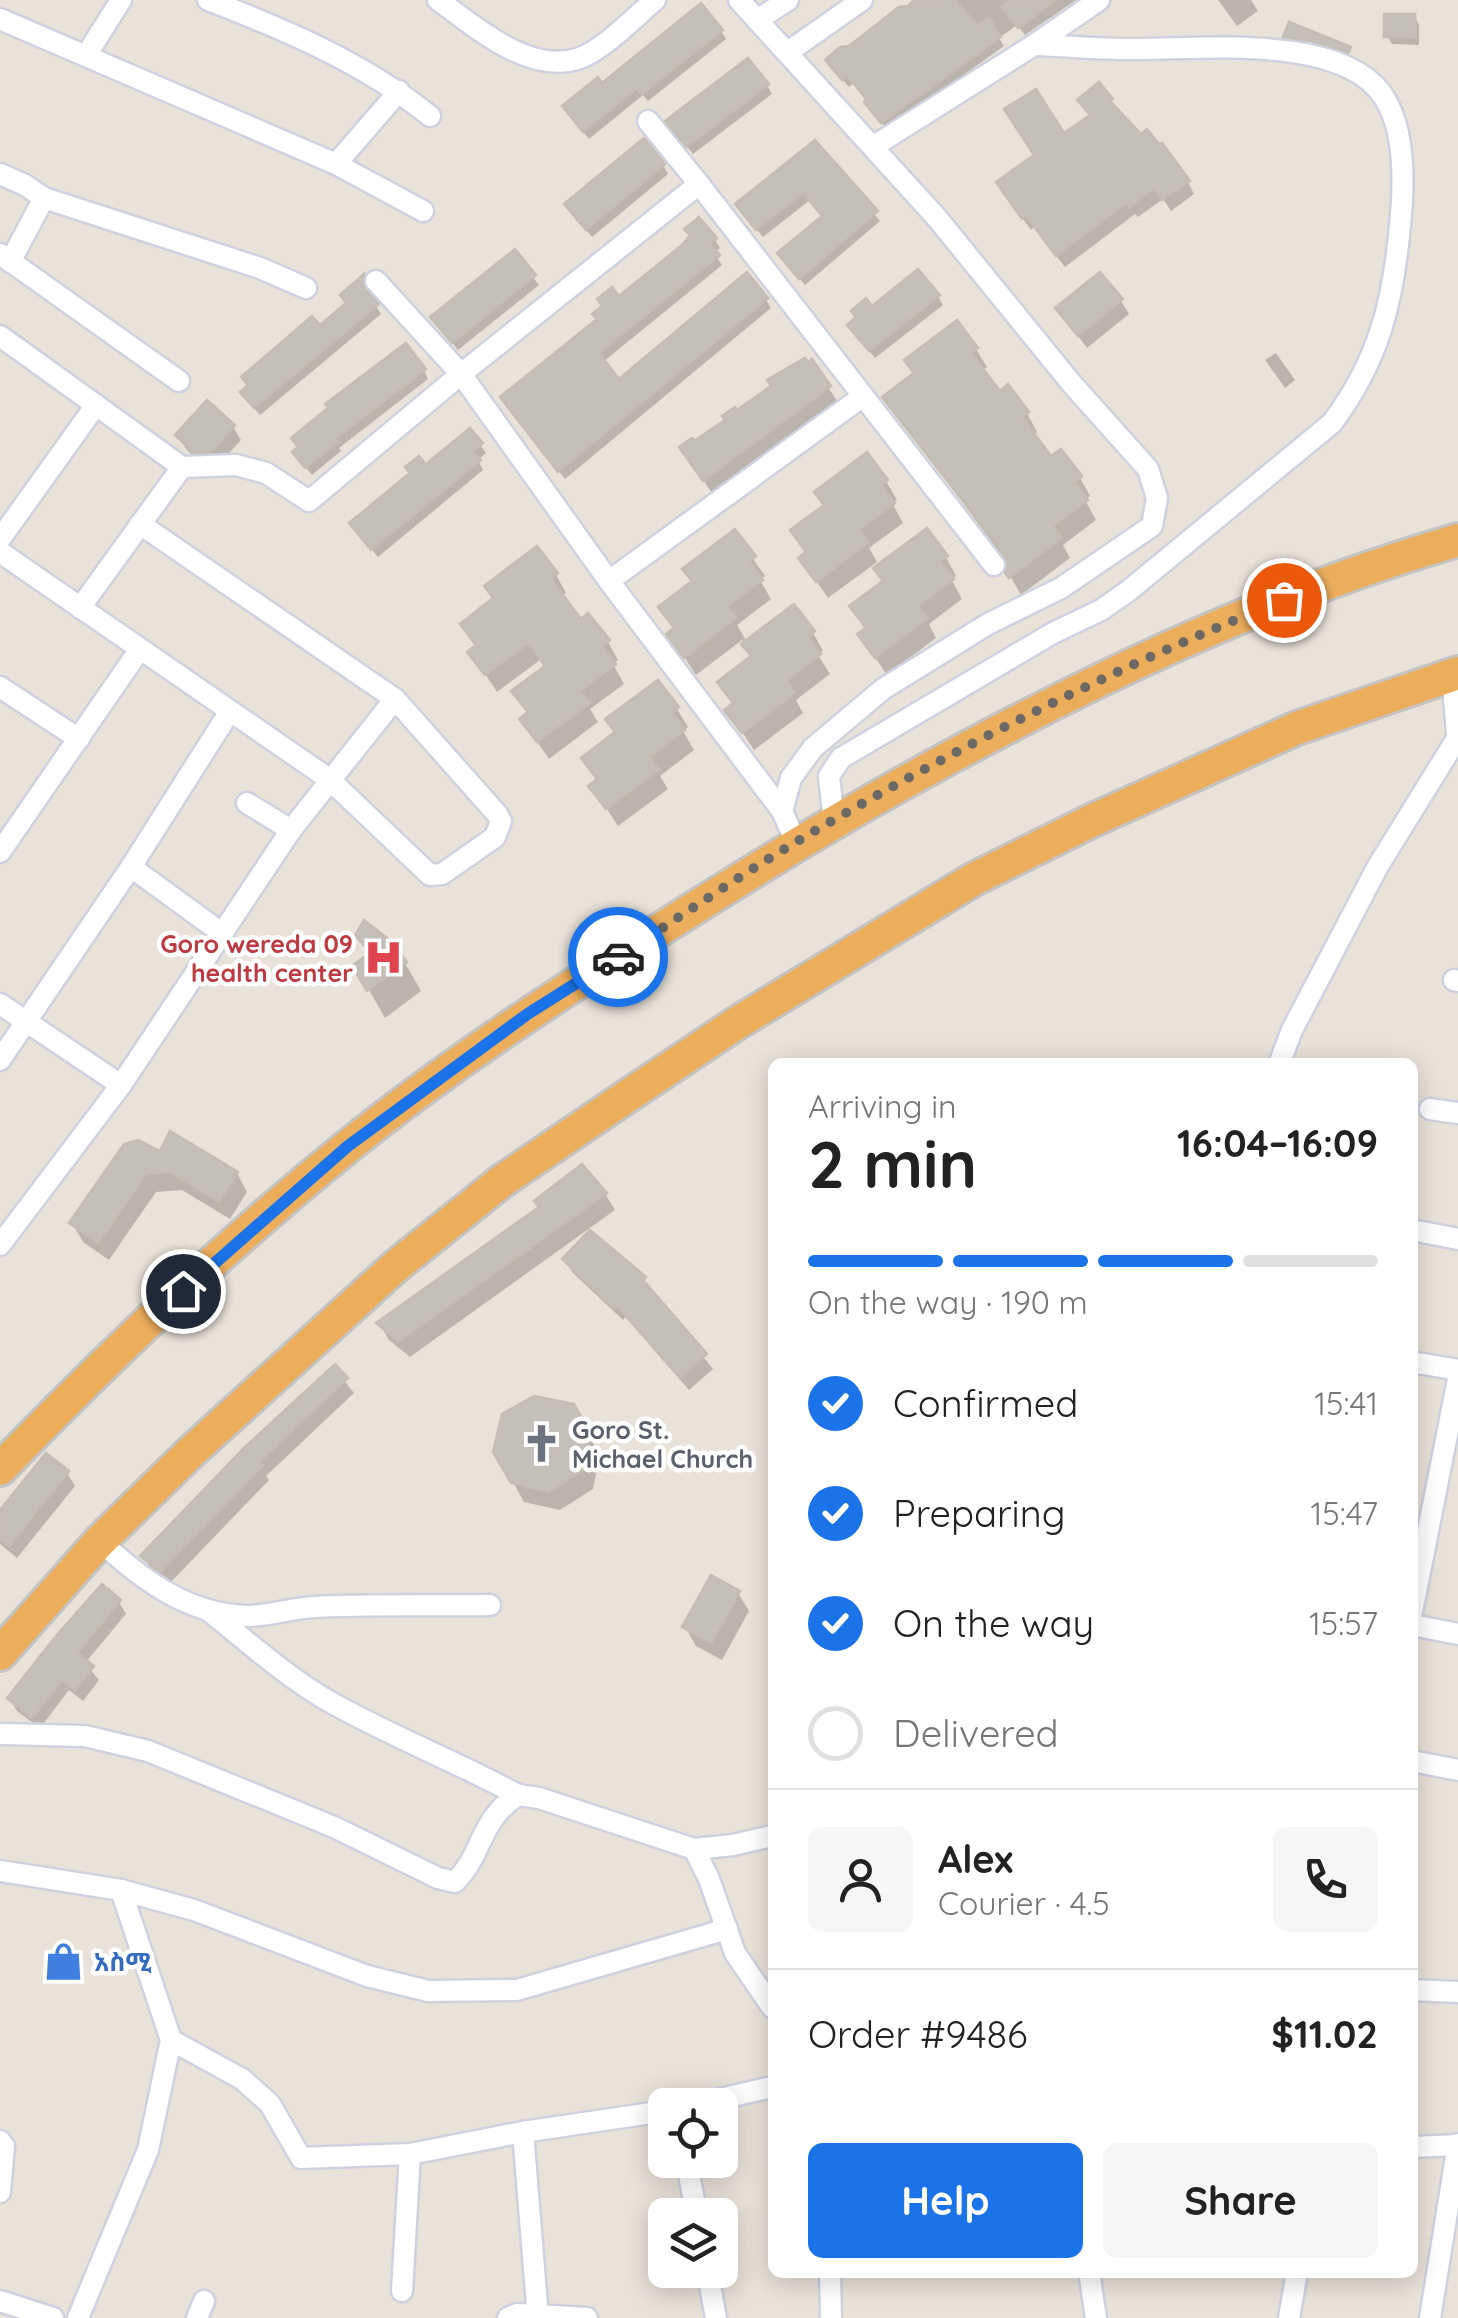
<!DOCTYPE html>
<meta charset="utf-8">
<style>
:root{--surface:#fff;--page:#f6f6f6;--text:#222;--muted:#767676;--line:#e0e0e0;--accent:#1a73e8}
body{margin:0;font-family:Quicksand,"Noto Sans Ethiopic",sans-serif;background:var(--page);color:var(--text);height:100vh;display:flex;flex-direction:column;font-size:38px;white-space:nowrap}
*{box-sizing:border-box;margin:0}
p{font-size:32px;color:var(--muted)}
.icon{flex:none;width:55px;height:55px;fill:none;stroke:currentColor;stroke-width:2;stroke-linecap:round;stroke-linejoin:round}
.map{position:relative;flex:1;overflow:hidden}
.panel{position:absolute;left:768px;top:1058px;width:650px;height:1220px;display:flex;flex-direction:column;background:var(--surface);border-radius:15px;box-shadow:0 5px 25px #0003}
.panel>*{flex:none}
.fabs{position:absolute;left:648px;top:2088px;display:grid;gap:20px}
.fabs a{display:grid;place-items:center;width:90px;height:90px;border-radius:15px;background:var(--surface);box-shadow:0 5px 25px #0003;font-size:50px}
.pin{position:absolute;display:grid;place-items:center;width:85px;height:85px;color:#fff;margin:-42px;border:5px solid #fff;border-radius:50%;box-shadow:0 2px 10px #0007}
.courier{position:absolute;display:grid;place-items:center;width:100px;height:100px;margin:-50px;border:8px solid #1a73e8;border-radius:50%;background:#fff;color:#222;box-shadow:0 2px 12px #0007}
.head em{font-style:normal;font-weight:800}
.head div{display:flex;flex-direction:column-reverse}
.head{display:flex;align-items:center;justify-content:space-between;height:170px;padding:0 40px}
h1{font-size:65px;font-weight:800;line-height:75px}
.bar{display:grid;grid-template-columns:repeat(4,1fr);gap:15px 10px;align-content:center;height:120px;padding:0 40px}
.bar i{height:12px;border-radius:8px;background:var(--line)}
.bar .on{background:var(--accent)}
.bar p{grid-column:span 4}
.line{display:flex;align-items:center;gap:25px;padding:0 40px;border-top:2px solid var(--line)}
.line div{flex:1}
.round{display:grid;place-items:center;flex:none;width:105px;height:105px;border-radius:15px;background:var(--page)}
ol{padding:0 40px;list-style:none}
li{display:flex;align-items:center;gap:30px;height:110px}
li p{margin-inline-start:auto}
li .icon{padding:10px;border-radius:50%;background:var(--accent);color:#fff;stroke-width:4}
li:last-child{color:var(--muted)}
li i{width:55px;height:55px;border:5px solid var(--line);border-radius:50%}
.button{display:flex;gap:20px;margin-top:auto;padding:20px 40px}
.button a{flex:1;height:115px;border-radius:15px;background:var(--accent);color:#fff;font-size:40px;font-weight:800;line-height:115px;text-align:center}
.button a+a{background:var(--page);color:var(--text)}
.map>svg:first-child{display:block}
</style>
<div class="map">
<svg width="1458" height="2318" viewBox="0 0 1458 2318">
<rect width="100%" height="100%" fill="#e9e2d9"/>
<g fill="#0003">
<path d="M 920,0 L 1076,0 L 1025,35 L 1017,25 L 999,38 L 1004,46 L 887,130 L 853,83 L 849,87 L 833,69 L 850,48 Z"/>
<path d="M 1218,0 L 1251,0 L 1258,11 L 1237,26 Z"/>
<path d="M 1414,16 L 1419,25 L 1419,45 L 1392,44 L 1387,36 Z"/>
<path d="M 1290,26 L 1349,49 L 1351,52 L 1300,35 L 1299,40 L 1346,55 L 1349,59 L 1290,45 L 1286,37 Z"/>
<path d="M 721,31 L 726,39 L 648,101 L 643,95 L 589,139 L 570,115 L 602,86 Z"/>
<path d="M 767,85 L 772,94 L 693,154 L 673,130 Z"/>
<path d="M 1099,85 L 1119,114 L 1188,182 L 1194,194 L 1171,211 L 1163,199 L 1138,217 L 1135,214 L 1065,267 L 1034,227 L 1031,230 L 1006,195 L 1064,137 L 1091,117 L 1081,100 Z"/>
<path d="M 815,144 L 880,221 L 805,285 L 785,262 L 824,218 L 810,200 L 763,237 L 743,213 Z"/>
<path d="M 663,165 L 668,174 L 592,237 L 572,213 Z"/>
<path d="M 715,240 L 720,248 L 714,253 L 722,265 L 603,362 L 619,382 L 766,300 L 771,308 L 565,479 L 508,406 L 619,299 Z"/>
<path d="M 514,252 L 539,285 L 458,350 L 438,326 Z"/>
<path d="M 364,278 L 368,285 L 367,293 L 381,314 L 260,415 L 248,401 L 319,329 L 348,305 L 343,295 Z"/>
<path d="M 938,296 L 943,305 L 875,358 L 855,334 L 872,310 Z"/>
<path d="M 1121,301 L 1129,314 L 1087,348 L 1058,309 Z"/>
<path d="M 976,349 L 987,367 L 982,371 L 999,394 L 1027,413 L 1037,432 L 1032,435 L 1051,460 L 1080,478 L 1090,496 L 1085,500 L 1096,520 L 1063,545 L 1070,558 L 1021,595 L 1008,572 L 1009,565 L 885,398 Z"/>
<path d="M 1276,353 L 1295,380 L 1285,388 L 1265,360 Z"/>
<path d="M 812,362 L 837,401 L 712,493 L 690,461 L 736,414 Z"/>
<path d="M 424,371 L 428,379 L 339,448 L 341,451 L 312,475 L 300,461 Z"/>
<path d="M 233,427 L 241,440 L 218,465 L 204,466 L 186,449 L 178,435 Z"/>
<path d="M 470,431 L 486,453 L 478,460 L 483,470 L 378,557 L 357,532 Z"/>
<path d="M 886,481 L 897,500 L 892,503 L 903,523 L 869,548 L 877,562 L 828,598 L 801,559 L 807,554 L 793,531 Z"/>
<path d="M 735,533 L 765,576 L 760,580 L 771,599 L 737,625 L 747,642 L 813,633 L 823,651 L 818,655 L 830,674 L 796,700 L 803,713 L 754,750 L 728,710 L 734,705 L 720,682 L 752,658 L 742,640 L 696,675 L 670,635 L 676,631 L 661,608 L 694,583 Z"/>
<path d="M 946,557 L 956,576 L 951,579 L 962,599 L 929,624 L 936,638 L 887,675 L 860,635 L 867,630 L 853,607 Z"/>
<path d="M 556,575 L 566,593 L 561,597 L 580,622 L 608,642 L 618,660 L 613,664 L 624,684 L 590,709 L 598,722 L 549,759 L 522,720 L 529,715 L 515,692 L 546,668 L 540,660 L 497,692 L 471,652 L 477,647 L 463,625 Z"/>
<path d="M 677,709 L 688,727 L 683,731 L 694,750 L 660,776 L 668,789 L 618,826 L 592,786 L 598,781 L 584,758 Z"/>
<path d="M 358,935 L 405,963 L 421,991 L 385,1018 L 356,967 L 370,955 Z"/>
<path d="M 161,1154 L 237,1173 L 247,1192 L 230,1219 L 182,1190 L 156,1192 L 109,1260 L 83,1242 L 72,1223 Z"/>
<path d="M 605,1194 L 615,1210 L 410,1357 L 389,1340 L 380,1324 Z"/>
<path d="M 565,1259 L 644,1279 L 651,1293 L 713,1369 L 689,1390 L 626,1317 L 623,1320 L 573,1273 Z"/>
<path d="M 334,1368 L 354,1393 L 266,1476 L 269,1480 L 169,1584 L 157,1576 L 143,1557 Z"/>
<path d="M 572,1407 L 600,1455 L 593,1489 L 560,1510 L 524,1502 L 496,1451 Z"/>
<path d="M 67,1473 L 75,1486 L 17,1558 L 0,1544 L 0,1514 Z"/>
<path d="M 103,1588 L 119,1602 L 126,1614 L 85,1663 L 99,1680 L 83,1701 L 69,1690 L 40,1728 L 17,1711 L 10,1699 Z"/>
<path d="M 738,1593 L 749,1611 L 722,1660 L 696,1646 L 685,1627 Z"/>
</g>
<g fill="#c4bfb9" stroke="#c4bdb3" stroke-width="2.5">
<path d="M 914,0 L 956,0 L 977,26 L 989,17 L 1001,37 L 881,123 L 864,102 L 867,99 L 847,76 L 842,80 L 825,60 L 840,47 L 849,46 L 899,7 L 908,6 Z"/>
<path d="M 1010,0 L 1056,0 L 1018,28 L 1001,7 Z"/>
<path d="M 701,3 L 723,30 L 642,94 L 637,88 L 583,132 L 562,106 L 598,77 L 602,83 Z"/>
<path d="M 1384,14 L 1415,14 L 1416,37 L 1384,37 Z"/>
<path d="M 1289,22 L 1351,47 L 1348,53 L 1311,41 L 1283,37 Z"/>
<path d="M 748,58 L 769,84 L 686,147 L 665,121 Z"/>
<path d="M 1099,82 L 1113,99 L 1110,101 L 1141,134 L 1147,129 L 1159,144 L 1162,143 L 1190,181 L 1162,200 L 1154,189 L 1129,207 L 1127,203 L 1056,256 L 1026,216 L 1022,219 L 996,182 L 1034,155 L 1004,109 L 1036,89 L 1064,133 L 1090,115 L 1077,100 Z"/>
<path d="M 644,138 L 665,164 L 586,230 L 564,204 Z"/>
<path d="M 815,140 L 878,211 L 799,279 L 777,253 L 822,216 L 803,193 L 756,230 L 735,204 Z"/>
<path d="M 699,217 L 717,238 L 710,244 L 720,255 L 599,353 L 619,379 L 747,272 L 768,298 L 558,472 L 500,397 L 597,319 L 592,314 L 602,306 L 597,299 L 612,287 L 619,296 L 682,245 L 690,235 L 684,229 Z"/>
<path d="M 515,249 L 536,275 L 452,343 L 430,317 Z"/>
<path d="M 918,269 L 940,295 L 869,351 L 847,325 L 856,317 L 851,311 L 866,298 L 872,306 Z"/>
<path d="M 1100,272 L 1123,299 L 1078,336 L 1055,308 Z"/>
<path d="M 364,274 L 363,285 L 379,304 L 254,408 L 240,392 L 248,385 L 241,377 L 312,316 L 320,325 L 346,303 L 340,295 Z"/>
<path d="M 957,320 L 978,348 L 971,353 L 1000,391 L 1008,384 L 1029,412 L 1022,417 L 1051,456 L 1061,449 L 1082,476 L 1074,482 L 1088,500 L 1053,526 L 1062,538 L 1009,578 L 1005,573 L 1007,562 L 1000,548 L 882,397 L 914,373 L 904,360 Z"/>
<path d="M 406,343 L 426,369 L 335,439 L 338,442 L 305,468 L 292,452 L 298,447 L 291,438 L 328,408 L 325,404 Z"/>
<path d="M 805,358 L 808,362 L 812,359 L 831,386 L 703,481 L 679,447 L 692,438 L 694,441 L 725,420 L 722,416 L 735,407 L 737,410 L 771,386 L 767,380 Z"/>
<path d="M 207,400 L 235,425 L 211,452 L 194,453 L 175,435 Z"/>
<path d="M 470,428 L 483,443 L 473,451 L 481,460 L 371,550 L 349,523 L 410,473 L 405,467 L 419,456 L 426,464 Z"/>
<path d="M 867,452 L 888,480 L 881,485 L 895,503 L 859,530 L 868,542 L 816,582 L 798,558 L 806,552 L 790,530 L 824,505 L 814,492 Z"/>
<path d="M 927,528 L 948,556 L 940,561 L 954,579 L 918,606 L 928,618 L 875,658 L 857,634 L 866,628 L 849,606 L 883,581 L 873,568 Z"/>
<path d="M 735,529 L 756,556 L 749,562 L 763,580 L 727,606 L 736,618 L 684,658 L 666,634 L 674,628 L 658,607 L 692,581 L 682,569 Z"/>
<path d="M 537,546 L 558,573 L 551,579 L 581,619 L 588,613 L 610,640 L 602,646 L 616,664 L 580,691 L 590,703 L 537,742 L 519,719 L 528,712 L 511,691 L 545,666 L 528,643 L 485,675 L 467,652 L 476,645 L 460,624 L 493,598 L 484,586 Z"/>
<path d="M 794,604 L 815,631 L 808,637 L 821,654 L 786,681 L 795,693 L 742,733 L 724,710 L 733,703 L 717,682 L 751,656 L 741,644 Z"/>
<path d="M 658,680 L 679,707 L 672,713 L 685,730 L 650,757 L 659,769 L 606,809 L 588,786 L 597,779 L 581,758 L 615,732 L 605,719 Z"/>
<path d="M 364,920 L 388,939 L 407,962 L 367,991 L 352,966 L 370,952 L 355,935 Z"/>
<path d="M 170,1131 L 238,1172 L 219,1202 L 170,1172 L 146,1174 L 98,1243 L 69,1223 L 124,1144 L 138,1140 L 160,1151 Z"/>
<path d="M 582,1164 L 607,1193 L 399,1341 L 376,1323 L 539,1207 L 534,1201 Z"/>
<path d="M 590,1230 L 646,1277 L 643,1280 L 707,1354 L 680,1378 L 617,1306 L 614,1308 L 562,1259 Z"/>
<path d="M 335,1364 L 348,1378 L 259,1462 L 263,1465 L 160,1572 L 140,1556 L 245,1447 Z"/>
<path d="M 534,1396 L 574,1404 L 591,1434 L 583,1470 L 549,1492 L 511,1483 L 493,1452 L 502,1414 Z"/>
<path d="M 46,1453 L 69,1471 L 9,1546 L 0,1539 L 0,1510 Z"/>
<path d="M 711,1575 L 740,1591 L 711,1643 L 682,1627 Z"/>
<path d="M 102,1584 L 121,1600 L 77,1653 L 94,1666 L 75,1690 L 62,1680 L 32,1718 L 7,1698 L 56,1636 Z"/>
</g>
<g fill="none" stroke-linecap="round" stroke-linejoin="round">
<defs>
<g id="minor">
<path d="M 208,0 C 286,30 364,63 430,116"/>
<path d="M 438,0 C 475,26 529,76 580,58 C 604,49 635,17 655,0"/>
<path d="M 739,0 L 937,218 L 1072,384 L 1148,469 L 1157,498 L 1152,526 L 1061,588 L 988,624 L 883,689 L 813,748 L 791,778 L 782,811"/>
<path d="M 0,19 L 336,164 L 423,211"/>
<path d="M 757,20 L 788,0"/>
<path d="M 788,52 L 862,0"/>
<path d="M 87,54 L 121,0"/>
<path d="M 874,146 L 1034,45 L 1099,0"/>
<path d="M 336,164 L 399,91"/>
<path d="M 0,174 L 25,185 L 44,198 L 260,268 L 306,288"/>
<path d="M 699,184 L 994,565"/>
<path d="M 0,254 L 179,381"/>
<path d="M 10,262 L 44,198"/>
<path d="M 376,281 L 461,374 L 609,581 L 782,811 L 796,842"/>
<path d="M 0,336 L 182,467 L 236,465 L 266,473 L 309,501 L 461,374 L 699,184 L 648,121"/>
<path d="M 0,539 L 96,405"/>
<path d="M 0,552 L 329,779 L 430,875 L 442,874 L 495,837 L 501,821 L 497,814 L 395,699 L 140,524"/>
<path d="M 609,581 L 862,397"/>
<path d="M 80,608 L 182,467"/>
<path d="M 1452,675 L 1458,745"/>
<path d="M 0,687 L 79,739"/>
<path d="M 247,803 L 291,830"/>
<path d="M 834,822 L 829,776 L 841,758 L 1053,633 L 1101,610 L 1127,592 L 1332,423 C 1379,360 1393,303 1400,225 C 1404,187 1406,133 1385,99 C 1347,34 1204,49 1141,49 C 1105,50 1070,46 1034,45"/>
<path d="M 0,852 L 140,649"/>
<path d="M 131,867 L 223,934"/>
<path d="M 1454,980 L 1458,981"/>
<path d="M 0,1004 L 121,1085"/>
<path d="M 0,1060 L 131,867 L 230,711"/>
<path d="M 1280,1062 L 1292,1030 L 1378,866 L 1456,740"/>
<path d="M 1430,1109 L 1458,1113"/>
<path d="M 1412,1230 L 1458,1239"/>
<path d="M 0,1245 L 121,1085 L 291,830 L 395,699"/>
<path d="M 1412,1362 L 1458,1370"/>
<path d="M 100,1541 C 141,1579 187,1614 246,1616 C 269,1616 292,1608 314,1607 C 373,1604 432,1606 490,1605"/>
<path d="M 209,1611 C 249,1643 288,1678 332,1703 C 393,1737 457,1762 518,1795"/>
<path d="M 1412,1612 L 1458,1379"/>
<path d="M 1412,1625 L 1458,1634"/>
<path d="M 0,1734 L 85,1736 L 148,1751 L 334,1827 L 438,1878 L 455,1882 C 484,1853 478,1821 518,1795 L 539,1798 L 694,1849 L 709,1879 L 735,1953 L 772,2007"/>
<path d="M 1412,1761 L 1458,1770"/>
<path d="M 694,1849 L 733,1845 L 772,1836"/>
<path d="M 0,1871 L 121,1890 L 194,1910 L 367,1976 L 428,1991 L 517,1990 L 727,1929"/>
<path d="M 1412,1990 L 1458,1992"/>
<path d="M 171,2040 L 242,2079 L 270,2104 L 301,2158 L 410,2154 L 523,2132 L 665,2111"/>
<path d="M 694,2105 L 772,2087"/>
<path d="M 523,2132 L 538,2318"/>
<path d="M 0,2141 L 4,2146 L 0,2192"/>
<path d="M 1412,2147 L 1458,2145"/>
<path d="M 686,2160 L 697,2215"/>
<path d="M 707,2270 L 716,2318"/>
<path d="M 830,2272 L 831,2318"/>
<path d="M 1089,2272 L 1096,2318"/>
<path d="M 402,2291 L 410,2154"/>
<path d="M 0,2301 L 53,2318"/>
<path d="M 78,2318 L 148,2150 L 171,2040 L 121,1890"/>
<path d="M 197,2318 L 204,2301"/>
<path d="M 508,2318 L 517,2314 L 587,2318"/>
<path d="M 1289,2318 L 1297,2272"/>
<path d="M 1430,2318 L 1458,2144"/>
</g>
<g id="trunk">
<path d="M 0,1469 C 109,1356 225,1246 347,1147 C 440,1072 541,1005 642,941 C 729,886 815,832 905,782 C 1081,684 1264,596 1458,540"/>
<path d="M 0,1654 L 100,1541 L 191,1452 L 396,1266 L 502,1181 L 626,1097 L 737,1023 L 974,879 L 1091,821 L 1297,728 L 1458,673"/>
</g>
</defs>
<use href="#minor" stroke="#ced2df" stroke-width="25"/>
<use href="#trunk" stroke="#c3c3c3" stroke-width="38"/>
<use href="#minor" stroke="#fff" stroke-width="20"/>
<use href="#trunk" stroke="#edae5c" stroke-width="32"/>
</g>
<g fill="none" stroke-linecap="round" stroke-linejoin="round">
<path stroke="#6b6865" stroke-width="10" stroke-dasharray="0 18" d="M 618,957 C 677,919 736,878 796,842 C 953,749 1116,667 1284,600"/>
<path stroke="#1a73e8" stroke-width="12" d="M 183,1291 L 348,1146 L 529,1013 L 618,957"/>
</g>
<defs>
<symbol id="hospital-bare" viewBox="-9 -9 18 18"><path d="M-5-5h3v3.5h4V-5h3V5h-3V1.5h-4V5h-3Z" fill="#e0444e" stroke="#fff" stroke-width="2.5" paint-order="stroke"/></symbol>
<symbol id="church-bare" viewBox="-9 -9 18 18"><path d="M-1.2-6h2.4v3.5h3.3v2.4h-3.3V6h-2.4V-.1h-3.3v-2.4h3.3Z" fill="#6b7280" stroke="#fff" stroke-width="2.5" paint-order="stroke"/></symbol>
<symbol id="shop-bare" viewBox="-9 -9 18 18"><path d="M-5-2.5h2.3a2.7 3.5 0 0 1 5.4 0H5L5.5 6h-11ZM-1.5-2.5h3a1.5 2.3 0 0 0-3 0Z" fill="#3f7fe0" stroke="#fff" stroke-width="2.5" paint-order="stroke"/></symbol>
</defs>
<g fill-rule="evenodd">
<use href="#hospital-bare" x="356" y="930" width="55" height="55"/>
<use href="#church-bare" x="514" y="1416" width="55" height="55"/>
<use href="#shop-bare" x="36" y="1934" width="55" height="55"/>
</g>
<g text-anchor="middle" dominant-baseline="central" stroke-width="9" stroke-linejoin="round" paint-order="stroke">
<g font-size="25" font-weight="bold" fill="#be3a42" stroke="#fff" text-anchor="end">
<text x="353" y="943">Goro wereda 09<tspan x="353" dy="29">health center</tspan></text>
</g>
<g font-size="25" font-weight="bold" fill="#5b616d" stroke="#fff" text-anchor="start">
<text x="572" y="1429">Goro St.<tspan x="572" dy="29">Michael Church</tspan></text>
</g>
<g font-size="25" font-weight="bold" fill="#366cbe" stroke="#fff" text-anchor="start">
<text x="94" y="1961">አስሚ</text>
</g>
</g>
</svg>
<div class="fabs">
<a><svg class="icon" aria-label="locate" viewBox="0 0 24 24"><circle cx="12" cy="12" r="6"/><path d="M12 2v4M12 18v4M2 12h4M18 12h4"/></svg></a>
<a><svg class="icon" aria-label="layers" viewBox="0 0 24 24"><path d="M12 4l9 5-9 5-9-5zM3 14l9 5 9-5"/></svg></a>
</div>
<div class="pin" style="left:1284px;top:600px;background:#ea580c"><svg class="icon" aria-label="bag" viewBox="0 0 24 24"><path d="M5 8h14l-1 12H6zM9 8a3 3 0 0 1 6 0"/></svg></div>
<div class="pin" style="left:183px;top:1291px;background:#1f2937"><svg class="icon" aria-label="home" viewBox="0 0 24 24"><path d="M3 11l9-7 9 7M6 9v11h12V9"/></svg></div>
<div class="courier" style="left:618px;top:957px"><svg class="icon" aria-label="car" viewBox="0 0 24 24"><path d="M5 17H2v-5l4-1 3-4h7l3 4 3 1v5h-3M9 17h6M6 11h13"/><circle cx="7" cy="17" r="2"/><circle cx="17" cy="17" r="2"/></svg></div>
<section class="panel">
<div class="head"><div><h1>2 min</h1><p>Arriving in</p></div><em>16:04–16:09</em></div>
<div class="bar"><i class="on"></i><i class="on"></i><i class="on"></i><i></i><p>On the way · 190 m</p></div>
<ol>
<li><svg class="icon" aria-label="check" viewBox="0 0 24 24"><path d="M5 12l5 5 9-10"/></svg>Confirmed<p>15:41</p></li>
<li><svg class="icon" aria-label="check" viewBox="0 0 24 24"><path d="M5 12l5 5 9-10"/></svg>Preparing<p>15:47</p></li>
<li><svg class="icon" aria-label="check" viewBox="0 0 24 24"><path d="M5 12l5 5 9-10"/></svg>On the way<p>15:57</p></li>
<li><i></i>Delivered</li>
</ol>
<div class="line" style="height:180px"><a class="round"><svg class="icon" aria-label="person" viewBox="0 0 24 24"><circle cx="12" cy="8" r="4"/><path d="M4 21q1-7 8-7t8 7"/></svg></a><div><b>Alex</b><p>Courier · 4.5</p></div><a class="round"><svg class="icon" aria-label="phone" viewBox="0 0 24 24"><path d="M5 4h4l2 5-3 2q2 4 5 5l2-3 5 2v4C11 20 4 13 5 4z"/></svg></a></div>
<div class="line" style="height:130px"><div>Order #9486</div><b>$11.02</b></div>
<div class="button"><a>Help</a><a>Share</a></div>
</section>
</div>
